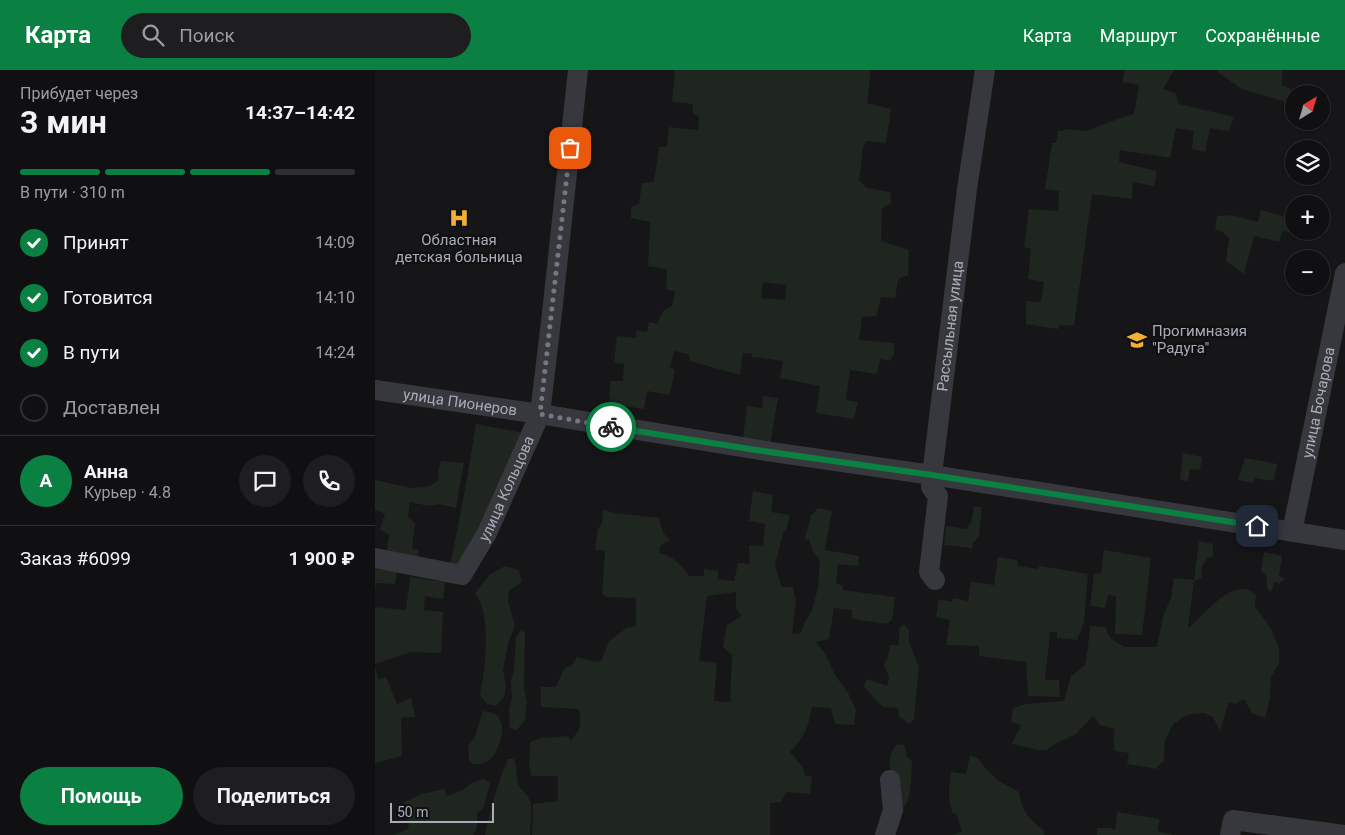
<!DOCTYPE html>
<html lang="ru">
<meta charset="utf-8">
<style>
:root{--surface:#101012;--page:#1e1e20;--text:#f1f3f6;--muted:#9c9d9f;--line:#303032;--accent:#0b8043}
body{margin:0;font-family:Roboto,sans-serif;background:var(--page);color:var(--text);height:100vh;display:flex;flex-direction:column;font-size:19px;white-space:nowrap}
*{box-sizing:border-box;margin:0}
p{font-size:16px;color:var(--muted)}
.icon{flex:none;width:28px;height:28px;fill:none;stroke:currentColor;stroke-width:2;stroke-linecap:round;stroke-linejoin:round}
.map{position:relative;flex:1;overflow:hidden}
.details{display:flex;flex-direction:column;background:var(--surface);width:375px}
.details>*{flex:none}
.needle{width:32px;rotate:37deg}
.fabs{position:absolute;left:910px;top:15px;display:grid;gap:10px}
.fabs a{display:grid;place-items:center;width:45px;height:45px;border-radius:50%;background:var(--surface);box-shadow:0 1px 4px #0004,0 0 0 1px var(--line);font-size:25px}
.scale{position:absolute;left:15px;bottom:12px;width:104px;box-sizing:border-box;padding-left:5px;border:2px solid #a8adb8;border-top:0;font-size:14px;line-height:18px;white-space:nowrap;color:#a8adb8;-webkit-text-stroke:4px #111113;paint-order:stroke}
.pin{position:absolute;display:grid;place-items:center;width:42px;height:42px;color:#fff;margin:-21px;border-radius:10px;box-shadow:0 2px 8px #0006}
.courier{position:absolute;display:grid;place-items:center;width:50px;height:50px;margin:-25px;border:4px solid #0b8043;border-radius:50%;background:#fff;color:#222;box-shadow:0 1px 6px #0007}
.headline em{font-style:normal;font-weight:700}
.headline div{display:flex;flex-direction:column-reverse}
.headline{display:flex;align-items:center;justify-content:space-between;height:85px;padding:0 20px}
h1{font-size:32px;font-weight:700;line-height:38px}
.bar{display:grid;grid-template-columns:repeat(4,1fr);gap:8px 5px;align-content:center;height:60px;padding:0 20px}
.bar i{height:6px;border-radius:4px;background:var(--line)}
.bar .current{background:var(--accent)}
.bar p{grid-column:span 4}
.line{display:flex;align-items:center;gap:12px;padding:0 20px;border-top:1px solid var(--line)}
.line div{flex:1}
.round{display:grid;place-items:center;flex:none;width:52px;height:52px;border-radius:26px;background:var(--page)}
ol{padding:0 20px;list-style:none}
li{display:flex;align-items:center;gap:15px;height:55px}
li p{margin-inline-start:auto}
li .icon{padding:5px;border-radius:50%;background:var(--accent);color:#fff;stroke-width:4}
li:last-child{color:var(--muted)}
li i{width:28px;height:28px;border:2px solid var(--line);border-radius:50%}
.primary-button{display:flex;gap:10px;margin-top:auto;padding:10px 20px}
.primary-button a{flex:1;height:58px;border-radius:30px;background:var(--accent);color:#fff;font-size:20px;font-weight:700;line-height:58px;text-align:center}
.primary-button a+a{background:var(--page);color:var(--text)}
header{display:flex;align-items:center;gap:30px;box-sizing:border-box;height:70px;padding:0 25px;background:var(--accent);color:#fff}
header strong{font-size:24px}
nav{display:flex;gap:28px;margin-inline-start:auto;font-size:18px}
.search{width:350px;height:45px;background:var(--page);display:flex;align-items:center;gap:12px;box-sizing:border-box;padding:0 18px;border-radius:28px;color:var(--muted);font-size:19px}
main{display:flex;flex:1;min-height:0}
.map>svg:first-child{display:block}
</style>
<header>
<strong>Карта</strong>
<div class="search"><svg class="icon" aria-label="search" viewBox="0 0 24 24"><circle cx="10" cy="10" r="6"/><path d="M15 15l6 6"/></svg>Поиск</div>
<nav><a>Карта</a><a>Маршрут</a><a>Сохранённые</a></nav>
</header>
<main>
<section class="details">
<div class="headline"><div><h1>3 мин</h1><p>Прибудет через</p></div><em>14:37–14:42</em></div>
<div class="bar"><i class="current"></i><i class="current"></i><i class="current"></i><i></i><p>В пути · 310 m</p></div>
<ol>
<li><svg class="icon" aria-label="check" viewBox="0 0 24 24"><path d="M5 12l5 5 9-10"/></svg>Принят<p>14:09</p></li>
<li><svg class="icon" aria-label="check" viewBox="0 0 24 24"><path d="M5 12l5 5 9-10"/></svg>Готовится<p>14:10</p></li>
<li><svg class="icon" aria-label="check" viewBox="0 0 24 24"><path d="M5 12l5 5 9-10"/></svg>В пути<p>14:24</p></li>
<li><i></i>Доставлен</li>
</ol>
<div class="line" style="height:90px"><b class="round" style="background:var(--accent);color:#fff">А</b><div><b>Анна</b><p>Курьер · 4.8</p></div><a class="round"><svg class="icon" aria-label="chat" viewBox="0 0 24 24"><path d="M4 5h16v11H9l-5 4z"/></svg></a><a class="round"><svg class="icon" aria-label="phone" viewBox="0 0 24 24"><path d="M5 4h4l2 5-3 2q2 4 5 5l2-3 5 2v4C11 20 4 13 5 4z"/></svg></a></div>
<div class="line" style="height:65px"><div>Заказ #6099</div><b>1 900 ₽</b></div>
<div class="primary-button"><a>Помощь</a><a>Поделиться</a></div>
</section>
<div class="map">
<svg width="970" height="765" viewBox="0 0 970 765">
<rect width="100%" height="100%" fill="#161618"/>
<g fill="#1e261f" fill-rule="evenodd">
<path d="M 300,0 L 496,0 L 492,33 L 516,39 L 511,73 L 491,71 L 488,79 L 484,110 L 492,118 L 515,122 L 516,133 L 507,138 L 506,171 L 534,180 L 533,205 L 523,209 L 520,228 L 506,227 L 501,246 L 487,247 L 484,270 L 519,273 L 519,284 L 515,291 L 505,289 L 502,304 L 475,300 L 471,330 L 483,332 L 479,349 L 441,343 L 445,316 L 405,308 L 408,291 L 377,287 L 377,284 L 368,283 L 365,305 L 315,291 L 313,284 L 299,281 L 295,297 L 300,300 L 295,325 L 272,321 L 269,339 L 234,334 L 235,311 L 248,311 L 249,294 L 239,293 L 242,266 L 261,268 L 261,261 L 272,262 L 274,252 L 282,254 L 288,241 L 297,236 L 300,222 L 291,219 L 292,199 L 273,196 L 275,152 L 256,148 L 256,137 L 264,134 L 267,113 L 279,112 L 284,77 L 292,77 L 294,57 L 323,60 L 324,47 L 318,43 L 318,34 L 297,32 ZM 388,212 L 411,215 L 410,230 L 386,228 Z"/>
<path d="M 750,0 L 799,0 L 788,19 L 800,23 L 804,34 L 859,47 L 854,61 L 835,58 L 830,82 L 817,79 L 819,61 L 801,58 L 795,88 L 745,80 L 744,92 L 782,101 L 779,116 L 758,112 L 757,129 L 717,124 L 699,256 L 685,255 L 683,259 L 651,254 L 651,231 L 666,232 L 669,212 L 653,209 L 656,179 L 649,177 L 654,139 L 683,141 L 684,121 L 670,119 L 677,73 L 681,73 L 683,61 L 689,61 L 690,59 L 711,61 L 751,46 L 759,44 L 764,15 L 747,12 Z"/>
<path d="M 842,0 L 907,0 L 907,15 L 916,19 L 918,34 L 867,19 L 844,3 Z"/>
<path d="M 886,140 L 919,149 L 919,161 L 923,161 L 922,163 L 907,161 L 904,172 L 879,166 L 869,204 L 851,191 L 854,168 L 848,162 L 840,160 L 842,146 L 857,145 L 883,152 Z"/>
<path d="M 388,326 L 403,328 L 394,381 L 367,377 L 372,336 L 387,338 Z"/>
<path d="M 101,354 L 150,363 L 114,445 L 80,497 L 75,497 L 91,414 Z"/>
<path d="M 808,383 L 827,387 L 825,400 L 815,399 L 813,411 L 805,410 Z"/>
<path d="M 870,388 L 902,394 L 899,411 L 880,408 L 879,413 L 863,410 Z"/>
<path d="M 66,391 L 89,393 L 81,438 L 64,434 L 54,436 L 35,432 L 33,447 L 40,453 L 37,478 L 44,480 L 42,490 L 11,484 L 14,465 L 5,459 L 10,444 L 0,440 L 0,410 L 36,418 L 55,416 L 64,410 L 63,402 Z"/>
<path d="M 378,421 L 398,425 L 396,442 L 415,445 L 411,460 L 408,463 L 400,495 L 403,506 L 407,517 L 418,517 L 421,531 L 417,564 L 426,563 L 430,552 L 437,540 L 443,518 L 445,490 L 438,481 L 434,470 L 430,469 L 436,445 L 444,438 L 457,441 L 450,480 L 484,486 L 483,496 L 463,494 L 461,514 L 468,515 L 468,520 L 520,527 L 517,550 L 512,554 L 477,549 L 477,540 L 459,538 L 454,569 L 441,572 L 450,583 L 460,605 L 473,623 L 481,640 L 479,655 L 460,654 L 456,638 L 437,637 C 434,655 429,669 415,682 L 427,696 L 430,705 L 437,707 L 435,724 L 411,722 L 406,732 L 395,733 L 395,765 L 157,765 L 158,734 L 183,731 L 183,706 L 156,706 L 154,694 L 155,672 L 165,668 L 194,666 L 195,671 C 207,658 206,656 204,639 L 166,637 L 166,617 L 180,617 C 185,610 186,603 191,597 L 197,596 L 202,587 L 221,592 L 226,591 L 234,571 L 252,558 L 261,556 L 261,528 L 232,527 L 227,524 L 230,481 L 220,480 L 223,459 L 227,453 L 228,440 L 240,443 L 284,448 L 288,463 L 295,470 L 285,476 L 284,483 C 298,486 306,494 314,506 L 329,506 L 329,499 L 343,501 L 343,509 L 359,511 L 363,493 L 375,494 L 374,475 L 388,476 L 390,454 L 374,451 ZM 361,522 L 361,538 L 367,546 L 352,555 L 348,577 L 357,585 L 355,632 L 339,631 L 342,593 L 324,591 L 332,526 Z"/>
<path d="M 599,436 L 607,437 L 604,466 L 598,473 L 597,478 L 569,475 L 571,456 L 592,459 L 597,449 Z"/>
<path d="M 824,471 L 838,474 L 838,486 L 832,488 L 826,499 L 827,506 L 825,509 L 819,511 L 813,558 C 828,547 848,517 870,519 C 874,520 877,522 881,524 L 880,536 L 895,557 L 904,578 L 904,593 L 896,607 L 895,628 L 890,648 L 877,643 L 869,629 L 861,634 L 854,632 L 845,661 L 838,647 L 829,643 L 812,645 L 798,654 L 790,670 L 789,691 L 782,697 L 783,699 L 752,694 L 754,683 L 740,681 L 738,669 L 740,659 L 725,655 L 718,646 L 701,664 L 680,674 L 671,680 L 663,680 L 637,674 L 646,655 L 636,652 L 638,638 L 651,634 L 689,631 L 696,606 L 710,595 L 713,577 L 715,556 L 730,557 L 735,568 L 749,577 L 782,577 L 788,546 L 796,528 L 799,508 L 819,510 Z"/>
<path d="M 729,480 L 776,488 L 767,565 L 740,564 L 741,526 L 733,525 L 730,538 L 715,536 L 719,504 L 726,503 Z"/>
<path d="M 889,482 L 907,486 L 904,506 L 910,509 L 904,514 L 900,511 L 896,522 L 892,519 C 892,512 893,505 886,501 Z"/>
<path d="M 623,487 L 642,490 L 643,496 L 662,499 L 665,496 L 713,504 L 709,553 L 702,570 L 682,568 L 682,562 L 675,562 L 670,610 L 684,610 L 685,627 L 653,626 L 651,592 L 604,586 L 604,576 L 571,575 L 575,550 L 561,547 L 564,529 L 577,532 L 578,528 L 593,531 L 596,512 L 619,515 Z"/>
<path d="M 130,496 L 144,500 L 147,512 L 134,521 L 133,531 L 140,556 L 134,570 L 128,600 L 131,616 L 129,627 L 121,636 L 112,634 L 105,625 C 110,598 114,568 108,541 C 107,535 103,529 100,523 L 115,504 Z"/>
<path d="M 0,499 L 22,502 L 20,514 L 1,513 L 0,521 Z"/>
<path d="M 35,507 L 70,512 L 68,529 L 50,526 L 49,540 L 68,542 L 66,583 L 36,582 L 0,594 L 0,537 L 31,540 Z"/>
<path d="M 529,554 L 534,560 L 534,572 L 544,597 L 539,649 L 534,654 L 524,646 L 523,638 L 508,637 L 498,627 L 489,616 L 492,609 L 512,616 L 514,607 L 509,595 L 513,586 L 515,575 L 524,575 L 524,558 Z"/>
<path d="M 147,559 L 150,563 L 149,617 L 152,633 L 150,649 L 142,660 L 134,658 L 135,652 L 134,640 L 137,627 L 136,612 L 139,598 L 141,567 Z"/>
<path d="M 0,598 L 4,609 L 11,607 L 22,634 L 36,628 L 40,647 L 26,648 L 27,686 L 0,693 Z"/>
<path d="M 108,641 C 113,642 119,642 122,646 C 134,656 123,687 110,693 C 107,694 101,694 98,694 L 94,690 L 93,677 L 100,666 Z"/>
<path d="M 522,674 L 529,675 L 532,687 L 536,690 L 537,693 C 536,707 537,731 527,739 L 514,694 L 516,683 Z"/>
<path d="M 595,685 L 604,689 L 610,698 L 624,711 L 644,722 C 647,741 653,749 669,760 L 669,765 L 578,765 L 587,761 L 581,743 L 578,744 C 572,727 574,720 576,702 L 591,704 Z"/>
<path d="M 133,689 L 139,689 C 142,697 141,705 143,713 C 146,721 152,723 154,729 C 159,739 155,754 155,765 L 110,765 C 116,739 122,713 133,689 Z"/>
<path d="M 108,709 L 115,713 L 109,737 L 102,743 L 102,758 L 98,765 L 19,765 L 34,758 L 29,732 L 47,724 L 69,719 L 72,726 L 88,720 L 98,712 Z"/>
<path d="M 742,742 L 785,749 L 782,761 L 796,764 L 797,765 L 722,765 L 722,758 L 735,758 L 740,761 Z"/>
</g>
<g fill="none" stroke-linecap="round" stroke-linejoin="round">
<g stroke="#37383d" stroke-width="20">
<path id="s1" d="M 0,320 L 165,344 L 397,382 L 557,405 L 970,470"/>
<path id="s2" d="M 917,462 L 970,203"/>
<path id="s3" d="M 0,488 L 87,505 L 112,463 L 165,344 L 178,234 L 203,0"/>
<path id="s4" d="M 560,510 L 554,502 L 563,426 L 556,417 L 557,405 L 592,119 L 610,0"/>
<path d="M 510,765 L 518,740 L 515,710"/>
<path d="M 855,765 L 858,750 L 970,765"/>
</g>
</g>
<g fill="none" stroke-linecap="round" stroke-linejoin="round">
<path stroke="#757880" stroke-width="5" stroke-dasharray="0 9" d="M 195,78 L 165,344 L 236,357"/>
<path stroke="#0b8043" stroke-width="6" d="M 236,357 L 381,380 L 557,405 L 882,456"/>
</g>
<defs>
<symbol id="hospital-bare" viewBox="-9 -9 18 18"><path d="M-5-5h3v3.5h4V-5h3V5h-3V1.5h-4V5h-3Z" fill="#f2b134" stroke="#111113" stroke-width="2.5" paint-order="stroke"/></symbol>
<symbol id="school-bare" viewBox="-9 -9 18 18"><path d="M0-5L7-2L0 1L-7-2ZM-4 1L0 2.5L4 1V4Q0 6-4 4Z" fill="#f2b134" stroke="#111113" stroke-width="2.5" paint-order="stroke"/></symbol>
</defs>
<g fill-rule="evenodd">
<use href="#hospital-bare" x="70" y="134" width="28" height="28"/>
<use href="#school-bare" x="748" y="256" width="28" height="28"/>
</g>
<g text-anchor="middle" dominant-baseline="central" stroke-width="4.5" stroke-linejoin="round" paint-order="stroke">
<g font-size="15" fill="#a8adb8" stroke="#111113">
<text x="84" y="170">Областная<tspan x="84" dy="17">детская больница</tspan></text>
<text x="777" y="261" text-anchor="start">Прогимназия<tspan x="777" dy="17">"Радуга"</tspan></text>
</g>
<g font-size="15" fill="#a8adb8" stroke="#111113">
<text stroke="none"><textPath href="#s4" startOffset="260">Рассыльная улица</textPath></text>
<text stroke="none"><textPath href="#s2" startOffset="132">улица Бочарова</textPath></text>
<text stroke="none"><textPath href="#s1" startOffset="86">улица Пионеров</textPath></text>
<text stroke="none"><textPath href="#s3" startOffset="186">улица Кольцова</textPath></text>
</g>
</g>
</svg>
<div class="fabs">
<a><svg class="needle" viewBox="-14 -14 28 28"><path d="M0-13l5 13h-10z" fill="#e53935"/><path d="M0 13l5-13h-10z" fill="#9c9d9f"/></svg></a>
<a><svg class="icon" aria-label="layers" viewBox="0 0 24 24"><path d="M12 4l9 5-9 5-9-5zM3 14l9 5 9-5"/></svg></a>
<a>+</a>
<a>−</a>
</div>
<div class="scale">50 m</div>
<div class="pin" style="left:195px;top:78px;background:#ea580c"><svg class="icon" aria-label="bag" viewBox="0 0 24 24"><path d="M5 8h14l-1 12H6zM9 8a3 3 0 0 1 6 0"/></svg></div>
<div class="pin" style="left:882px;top:456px;background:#1f2937"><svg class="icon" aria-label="home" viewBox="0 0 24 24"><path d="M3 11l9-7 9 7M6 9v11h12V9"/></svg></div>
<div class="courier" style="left:236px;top:357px"><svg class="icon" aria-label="bike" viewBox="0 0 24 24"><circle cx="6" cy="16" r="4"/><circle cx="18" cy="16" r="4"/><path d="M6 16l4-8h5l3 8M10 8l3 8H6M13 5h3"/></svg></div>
</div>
</main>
